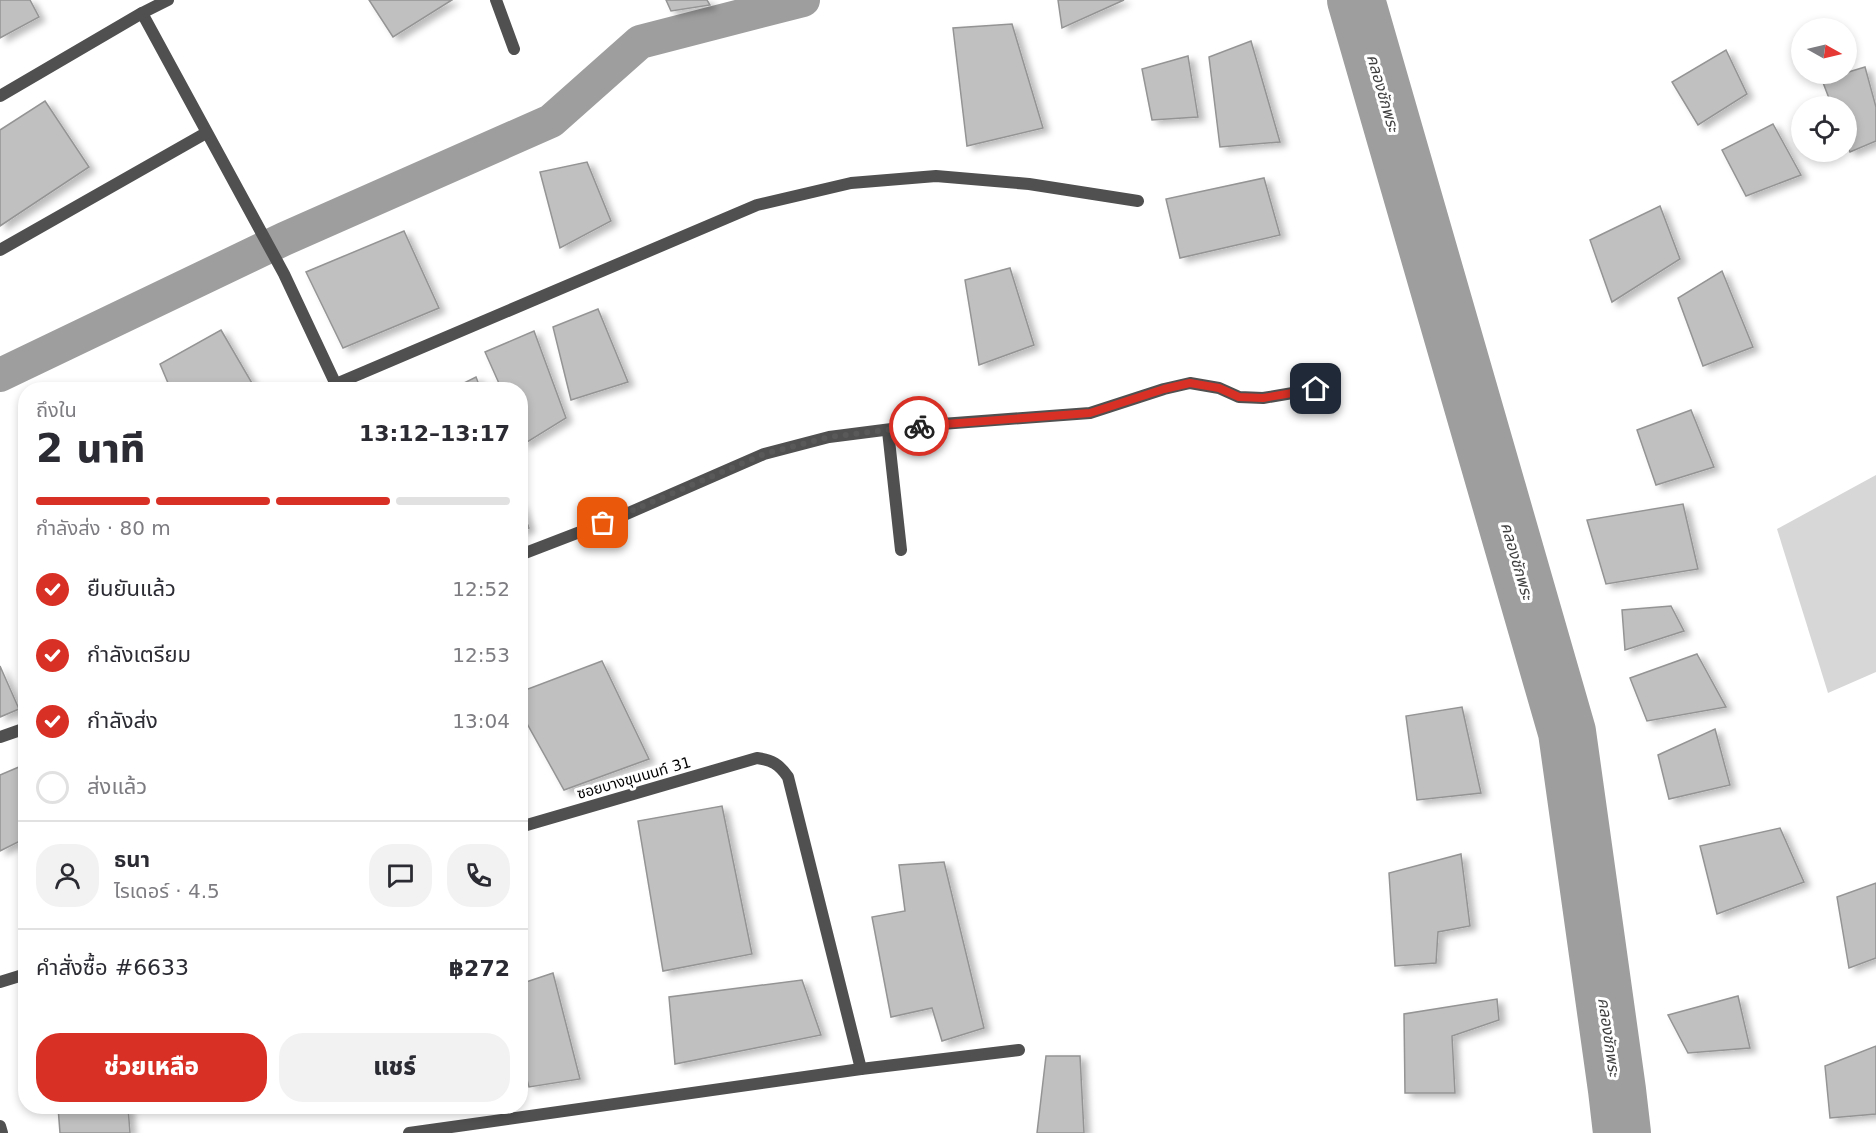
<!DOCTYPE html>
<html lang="th">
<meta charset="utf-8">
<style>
:root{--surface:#fff;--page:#f2f2f3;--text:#2b2b33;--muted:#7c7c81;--line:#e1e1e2;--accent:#d93025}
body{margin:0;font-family:"DejaVu Sans","Noto Sans Thai",sans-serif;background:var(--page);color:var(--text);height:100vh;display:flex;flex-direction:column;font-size:22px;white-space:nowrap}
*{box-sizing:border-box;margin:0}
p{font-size:20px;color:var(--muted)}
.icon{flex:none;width:33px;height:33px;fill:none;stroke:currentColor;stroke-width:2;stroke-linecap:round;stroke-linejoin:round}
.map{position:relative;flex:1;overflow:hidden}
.panel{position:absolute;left:18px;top:382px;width:510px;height:732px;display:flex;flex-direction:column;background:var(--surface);border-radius:24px;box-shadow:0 3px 9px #0003}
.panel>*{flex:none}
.needle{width:39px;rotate:98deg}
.buttons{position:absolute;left:1791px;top:18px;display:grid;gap:12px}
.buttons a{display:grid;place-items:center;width:66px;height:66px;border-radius:50%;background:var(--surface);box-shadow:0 3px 9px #0003;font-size:30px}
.pin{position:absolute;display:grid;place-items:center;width:51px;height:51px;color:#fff;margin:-26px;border-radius:12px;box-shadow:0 3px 9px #0006}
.courier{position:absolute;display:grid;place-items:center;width:60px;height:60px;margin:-30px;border:4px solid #d93025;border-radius:50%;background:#fff;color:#222;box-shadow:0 2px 8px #0007}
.head em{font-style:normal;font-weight:800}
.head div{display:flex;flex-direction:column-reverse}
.head{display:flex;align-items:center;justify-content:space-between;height:102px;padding:0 18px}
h1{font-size:39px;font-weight:800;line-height:45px}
.bar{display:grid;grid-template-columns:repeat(4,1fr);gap:9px 6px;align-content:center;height:72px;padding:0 18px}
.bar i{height:8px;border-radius:4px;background:var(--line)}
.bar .on{background:var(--accent)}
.bar p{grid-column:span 4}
.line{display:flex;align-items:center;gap:15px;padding:0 18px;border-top:2px solid var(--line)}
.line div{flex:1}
.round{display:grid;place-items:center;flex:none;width:63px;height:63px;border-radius:24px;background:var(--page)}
ol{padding:0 18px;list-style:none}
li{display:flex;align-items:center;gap:18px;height:66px}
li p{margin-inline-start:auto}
li .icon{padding:6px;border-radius:50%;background:var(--accent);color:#fff;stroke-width:4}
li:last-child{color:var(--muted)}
li i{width:33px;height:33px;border:3px solid var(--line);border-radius:50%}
.button{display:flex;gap:12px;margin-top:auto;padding:12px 18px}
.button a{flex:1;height:69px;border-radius:24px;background:var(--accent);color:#fff;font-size:24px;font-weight:800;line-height:69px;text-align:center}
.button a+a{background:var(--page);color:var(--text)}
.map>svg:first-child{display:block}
</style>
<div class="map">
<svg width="1876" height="1133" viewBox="0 0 1876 1133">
<defs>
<filter id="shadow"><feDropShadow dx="6" dy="4" stdDeviation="3" flood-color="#0004"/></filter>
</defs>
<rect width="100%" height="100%" fill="#fff"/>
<path fill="#d7d7d7" d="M 1876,475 L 1876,672 L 1828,693 L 1777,529 Z"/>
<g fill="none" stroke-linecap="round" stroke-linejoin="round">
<path stroke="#9e9e9e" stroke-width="34" d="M 0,375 L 284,239 L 551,121 L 640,42 L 803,0"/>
<path stroke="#9e9e9e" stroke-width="58" d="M 1356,0 L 1567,732 L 1617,1090 L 1622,1133"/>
</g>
<g fill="#c0c0c0" stroke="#949494" stroke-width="1.5" filter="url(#shadow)">
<path d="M 0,0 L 30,0 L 39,17 L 0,38 Z"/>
<path d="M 369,0 L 452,0 L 393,37 Z"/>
<path d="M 666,0 L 707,0 L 710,5 L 671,11 Z"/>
<path d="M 1058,0 L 1124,0 L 1062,28 Z"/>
<path d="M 1012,24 L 1043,128 L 967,146 L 953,28 Z"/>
<path d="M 1251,41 L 1280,142 L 1220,147 L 1209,57 Z"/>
<path d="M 1726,50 L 1747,94 L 1698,125 L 1672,82 Z"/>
<path d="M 1188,56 L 1198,117 L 1152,120 L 1142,69 Z"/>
<path d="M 1865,67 L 1876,107 L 1876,141 L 1850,152 L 1846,142 L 1846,106 L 1832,106 L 1822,80 Z"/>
<path d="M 45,101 L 89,167 L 0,226 L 0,130 Z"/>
<path d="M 1773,124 L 1801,175 L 1746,196 L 1722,150 Z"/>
<path d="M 587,162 L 611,221 L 560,248 L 540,172 Z"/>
<path d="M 1264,178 L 1280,235 L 1180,258 L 1166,199 Z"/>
<path d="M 1660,206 L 1680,259 L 1612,302 L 1590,240 Z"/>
<path d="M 404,231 L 439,308 L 343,348 L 306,272 Z"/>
<path d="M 1010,268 L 1034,345 L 979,365 L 965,280 Z"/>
<path d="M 1722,271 L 1753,347 L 1703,366 L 1678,298 Z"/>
<path d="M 598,309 L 628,382 L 571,400 L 553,327 Z"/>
<path d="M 221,330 L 256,390 L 171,390 L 160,364 Z"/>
<path d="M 534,331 L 566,418 L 524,444 L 520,434 L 520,390 L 502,390 L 485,352 Z"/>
<path d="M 476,377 L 481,390 L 450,390 Z"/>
<path d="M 1691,410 L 1714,467 L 1656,485 L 1637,430 Z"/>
<path d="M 520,503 L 529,528 L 520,531 Z"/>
<path d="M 1683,504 L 1698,569 L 1606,584 L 1587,520 Z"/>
<path d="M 1671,606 L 1684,631 L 1625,650 L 1622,610 Z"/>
<path d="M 1697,654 L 1726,707 L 1647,721 L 1630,678 Z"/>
<path d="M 602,661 L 649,759 L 564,790 L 520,711 L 520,692 Z"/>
<path d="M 0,666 L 19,709 L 0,717 Z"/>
<path d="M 1462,707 L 1481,793 L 1417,800 L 1406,716 Z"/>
<path d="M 1715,729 L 1730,785 L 1669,799 L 1658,755 Z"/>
<path d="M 26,764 L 26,838 L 0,851 L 0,775 Z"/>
<path d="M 722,806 L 752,954 L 663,971 L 638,821 Z"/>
<path d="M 1780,828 L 1804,882 L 1717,914 L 1700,846 Z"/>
<path d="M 1461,854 L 1470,926 L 1438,932 L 1436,963 L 1395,966 L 1389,873 Z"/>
<path d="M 944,862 L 984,1028 L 942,1041 L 932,1008 L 891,1017 L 872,917 L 905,911 L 899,865 Z"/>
<path d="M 1876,883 L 1876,958 L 1849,968 L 1837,897 Z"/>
<path d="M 553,973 L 580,1079 L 529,1087 L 520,1054 L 520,984 Z"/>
<path d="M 802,980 L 821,1035 L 675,1064 L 669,997 Z"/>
<path d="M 1738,996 L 1750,1048 L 1688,1053 L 1668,1015 Z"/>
<path d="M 1497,999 L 1499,1020 L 1452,1036 L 1455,1093 L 1405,1093 L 1404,1014 Z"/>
<path d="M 1876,1046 L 1876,1114 L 1830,1118 L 1825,1066 Z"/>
<path d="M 1046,1056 L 1080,1056 L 1084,1133 L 1037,1133 Z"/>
<path d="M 58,1107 L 128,1107 L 130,1133 L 60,1133 Z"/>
</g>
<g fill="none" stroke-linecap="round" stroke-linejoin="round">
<path stroke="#505050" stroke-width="12" d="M 888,431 L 901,550"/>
<g stroke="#505050" stroke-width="12">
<path d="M 496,0 L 514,49"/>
<path d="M 142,13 L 284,274 L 338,389"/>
<path d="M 0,96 L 142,13 L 168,0"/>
<path d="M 0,250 L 206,133"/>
<path d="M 336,384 L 757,205 L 851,183 L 936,176 L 1029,184 L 1138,201"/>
<path d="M 520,555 L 624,515 L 764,454 L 829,437 L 915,426 L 1090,413 L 1164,389 L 1190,383 L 1219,388 L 1239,397 L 1263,398 L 1316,389"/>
<path d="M 0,737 L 26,728"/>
<path d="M 520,827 L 757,758 C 772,760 779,764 788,777 L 861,1069"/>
<path d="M 0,982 L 26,974"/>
<path d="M 0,1126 L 2,1133"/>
<path d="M 409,1133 L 861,1069 L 1019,1050"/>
</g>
</g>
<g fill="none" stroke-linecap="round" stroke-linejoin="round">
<path stroke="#595959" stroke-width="6" stroke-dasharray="0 10.8" d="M 603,523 L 764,454 L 829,437 L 919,426"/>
<path stroke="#d93025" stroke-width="8" d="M 919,426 L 1090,413 L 1164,389 L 1190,383 L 1219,388 L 1239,397 L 1263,398 L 1316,389"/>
</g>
<g text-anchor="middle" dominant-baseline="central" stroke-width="6" stroke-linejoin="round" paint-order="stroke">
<g font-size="15" fill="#000" stroke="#fff">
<text transform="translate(634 778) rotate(-16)">ซอยบางขุนนนท์ 31</text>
</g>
<g font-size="16" font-style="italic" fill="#3f3f3f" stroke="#fff">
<text transform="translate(1383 93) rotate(74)">คลองชักพระ</text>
<text transform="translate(1517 561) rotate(74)">คลองชักพระ</text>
<text transform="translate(1609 1037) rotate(82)">คลองชักพระ</text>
</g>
</g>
</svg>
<div class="buttons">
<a><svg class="needle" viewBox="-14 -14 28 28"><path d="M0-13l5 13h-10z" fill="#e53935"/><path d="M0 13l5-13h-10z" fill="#7c7c81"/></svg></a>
<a><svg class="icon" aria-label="locate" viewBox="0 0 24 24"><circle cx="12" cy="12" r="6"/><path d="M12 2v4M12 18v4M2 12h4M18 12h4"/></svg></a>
</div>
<div class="pin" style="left:603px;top:523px;background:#ea580c"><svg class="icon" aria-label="bag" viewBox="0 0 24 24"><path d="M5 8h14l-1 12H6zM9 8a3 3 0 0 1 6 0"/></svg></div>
<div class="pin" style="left:1316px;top:389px;background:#1f2937"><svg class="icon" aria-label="home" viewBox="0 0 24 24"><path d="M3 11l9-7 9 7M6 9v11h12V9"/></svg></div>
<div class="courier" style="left:919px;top:426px"><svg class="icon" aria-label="bike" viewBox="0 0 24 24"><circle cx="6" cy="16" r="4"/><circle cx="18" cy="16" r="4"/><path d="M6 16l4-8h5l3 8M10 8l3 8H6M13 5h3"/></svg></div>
<section class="panel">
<div class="head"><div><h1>2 นาที</h1><p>ถึงใน</p></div><em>13:12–13:17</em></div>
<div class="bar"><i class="on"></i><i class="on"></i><i class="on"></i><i></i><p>กำลังส่ง · 80 m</p></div>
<ol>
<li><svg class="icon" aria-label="check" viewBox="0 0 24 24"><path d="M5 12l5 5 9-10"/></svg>ยืนยันแล้ว<p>12:52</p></li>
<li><svg class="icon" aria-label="check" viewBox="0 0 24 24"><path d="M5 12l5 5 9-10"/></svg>กำลังเตรียม<p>12:53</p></li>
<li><svg class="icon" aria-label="check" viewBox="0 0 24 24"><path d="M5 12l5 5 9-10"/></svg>กำลังส่ง<p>13:04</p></li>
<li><i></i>ส่งแล้ว</li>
</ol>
<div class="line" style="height:108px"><a class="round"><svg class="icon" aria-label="person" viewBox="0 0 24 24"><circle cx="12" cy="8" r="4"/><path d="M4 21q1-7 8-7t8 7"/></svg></a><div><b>ธนา</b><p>ไรเดอร์ · 4.5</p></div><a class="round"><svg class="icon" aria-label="chat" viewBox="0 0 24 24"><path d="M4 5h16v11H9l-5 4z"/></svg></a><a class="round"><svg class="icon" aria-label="phone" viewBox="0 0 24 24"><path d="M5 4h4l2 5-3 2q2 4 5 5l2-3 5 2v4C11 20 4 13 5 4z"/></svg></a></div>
<div class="line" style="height:78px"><div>คำสั่งซื้อ #6633</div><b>฿272</b></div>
<div class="button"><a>ช่วยเหลือ</a><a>แชร์</a></div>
</section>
</div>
